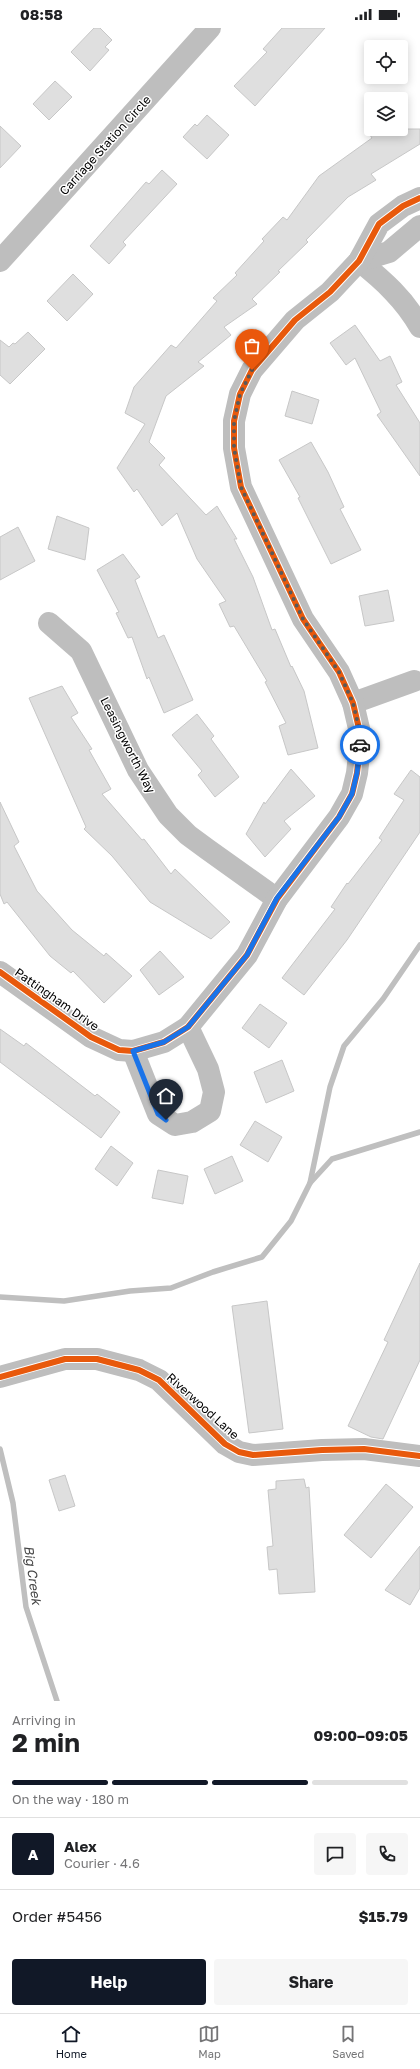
<!DOCTYPE html>
<meta charset="utf-8">
<style>
:root{--surface:#fff;--page:#f6f6f6;--text:#202124;--muted:#757577;--line:#e0e0e0;--accent:#111827}
body{margin:0;font-family:"Golos Text",sans-serif;background:var(--page);color:var(--text);height:100vh;display:flex;flex-direction:column;font-size:15px;white-space:nowrap}
*{box-sizing:border-box;margin:0}
p{font-size:13px;color:var(--muted)}
.icon{flex:none;width:22px;height:22px;fill:none;stroke:currentColor;stroke-width:2;stroke-linecap:round;stroke-linejoin:round}
.map{position:relative;height:1673px;overflow:hidden}
.side{display:flex;flex-direction:column;background:var(--surface);flex:1}
.side>*{flex:none}
.tools{position:absolute;left:364px;top:12px;display:grid;gap:8px}
.tools a{display:grid;place-items:center;width:44px;height:44px;border-radius:4px;background:var(--surface);box-shadow:0 2px 10px #0003;font-size:20px}
.pin{position:absolute;display:grid;place-items:center;width:34px;height:34px;color:#fff;margin:-41px -17px;border-radius:50% 50% 50% 0;rotate:-45deg;box-shadow:0 0 4px #0007}
.pin .icon{rotate:45deg}
.courier{position:absolute;display:grid;place-items:center;width:40px;height:40px;margin:-20px;border:3px solid #1a73e8;border-radius:50%;background:#fff;color:#222;box-shadow:0 1px 5px #0007}
.headline em{font-style:normal;font-weight:700}
.headline div{display:flex;flex-direction:column-reverse}
.headline{display:flex;align-items:center;justify-content:space-between;height:68px;padding:0 12px}
h1{font-size:26px;font-weight:700;line-height:30px}
.bar{display:grid;grid-template-columns:repeat(4,1fr);gap:6px 4px;align-content:center;height:48px;padding:0 12px}
.bar i{height:5px;border-radius:3px;background:var(--line)}
.bar .active{background:var(--accent)}
.bar p{grid-column:span 4}
.line{display:flex;align-items:center;gap:10px;padding:0 12px;border-top:1px solid var(--line)}
.line div{flex:1}
.round{display:grid;place-items:center;flex:none;width:42px;height:42px;border-radius:4px;background:var(--page)}
.action{display:flex;gap:8px;margin-top:auto;padding:8px 12px}
.action a{flex:1;height:46px;border-radius:4px;background:var(--accent);color:#fff;font-size:16px;font-weight:700;line-height:46px;text-align:center}
.action a+a{background:var(--page);color:var(--text)}
.status{display:flex;justify-content:space-between;align-items:center;height:28px;padding:0 20px;background:var(--surface);direction:ltr}
.status svg{height:11px;fill:currentColor}
.dock{display:flex;justify-content:space-around;align-items:center;height:56px;border-top:1px solid var(--line);background:var(--surface);font-size:11px;color:var(--muted)}
.dock a{display:grid;justify-items:center;gap:2px}
.dock .active{color:var(--accent)}
.map>svg:first-child{display:block}
</style>
<div class="status"><b>08:58</b><svg viewBox="0 0 49 12"><path d="M0 12V9h3v3zM5 12V6h3v6zM10 12V3h3v9zM15 12V0h3v12zM26 1h20v11H26zM47 4h2v5h-2z"/></svg></div>
<div class="map">
<svg width="420" height="1673" viewBox="0 0 420 1673">
<rect width="100%" height="100%" fill="#fff"/>
<g fill="none" stroke-linecap="round" stroke-linejoin="round">
<g stroke="#bfbfbf" stroke-width="5.5">
<path d="M 310,1155 L 332,1131 L 420,1104"/>
<path d="M 0,1269 L 64,1273 L 130,1263 L 171,1260 L 213,1244 L 262,1229 L 291,1193 L 310,1155 L 330,1059 L 344,1018 L 383,971 L 420,917"/>
<path d="M 0,1421 L 13,1475 L 26,1579 L 57,1673"/>
</g>
</g>
<g fill="#dfdfdf" stroke="#c7c7c7">
<path d="M 94,0 L 100,0 L 112,12 L 105,19 L 109,22 L 90,43 L 71,24 Z"/>
<path d="M 282,0 L 325,0 L 255,78 L 234,58 L 267,24 L 263,21 Z"/>
<path d="M 55,53 L 72,69 L 49,92 L 33,76 Z"/>
<path d="M 207,87 L 229,107 L 207,131 L 183,109 L 195,96 L 197,98 Z"/>
<path d="M 0,98 L 21,118 L 0,140 Z"/>
<path d="M 381,101 L 420,101 L 420,116 L 371,146 L 376,152 L 348,169 L 306,212 L 308,214 L 278,243 L 280,244 L 252,271 L 257,276 L 224,299 L 231,307 L 198,334 L 204,338 L 166,368 L 149,414 L 165,430 L 159,437 L 206,487 L 217,478 L 237,511 L 234,511 L 253,549 L 272,602 L 275,601 L 291,639 L 292,638 L 304,663 L 318,720 L 288,727 L 279,698 L 286,695 L 265,654 L 267,653 L 234,598 L 230,599 L 219,576 L 226,573 L 197,531 L 177,485 L 162,498 L 137,461 L 134,464 L 117,440 L 145,396 L 125,385 L 134,359 L 171,317 L 176,320 L 217,273 L 213,270 L 237,247 L 235,245 L 264,213 L 262,211 L 283,189 L 287,192 L 319,148 L 372,110 L 370,107 Z"/>
<path d="M 162,142 L 177,156 L 123,214 L 126,217 L 109,236 L 90,218 L 146,154 L 149,156 Z"/>
<path d="M 73,246 L 93,266 L 67,293 L 47,273 Z"/>
<path d="M 355,297 L 380,333 L 390,328 L 402,354 L 396,357 L 420,395 L 420,448 L 377,387 L 381,384 L 355,330 L 346,337 L 330,315 Z"/>
<path d="M 28,304 L 45,321 L 10,356 L 0,347 L 0,312 L 9,319 L 13,315 L 15,316 Z"/>
<path d="M 292,363 L 319,372 L 312,396 L 285,388 Z"/>
<path d="M 311,414 L 328,444 L 344,479 L 340,481 L 361,522 L 331,536 L 298,470 L 300,469 L 279,432 Z"/>
<path d="M 57,488 L 89,500 L 85,532 L 48,521 Z"/>
<path d="M 18,499 L 35,533 L 0,552 L 0,509 Z"/>
<path d="M 123,526 L 140,549 L 135,552 L 158,610 L 164,607 L 193,672 L 164,685 L 149,649 L 147,651 L 132,609 L 128,610 L 116,585 L 119,584 L 97,542 Z"/>
<path d="M 388,562 L 394,593 L 365,598 L 359,568 Z"/>
<path d="M 62,658 L 78,685 L 71,689 L 92,721 L 89,722 L 111,761 L 102,766 L 142,812 L 144,811 L 171,846 L 175,841 L 230,894 L 211,911 L 150,874 L 112,828 L 84,801 L 86,799 L 29,670 Z"/>
<path d="M 197,686 L 214,708 L 211,711 L 239,749 L 215,769 L 198,747 L 202,743 L 172,707 Z"/>
<path d="M 291,741 L 315,768 L 284,793 L 291,801 L 265,829 L 246,806 L 264,774 L 265,776 Z"/>
<path d="M 411,742 L 420,749 L 420,804 L 347,912 L 304,967 L 282,950 L 335,881 L 331,879 L 347,855 L 348,856 L 382,812 L 379,810 L 404,772 L 394,766 Z"/>
<path d="M 0,774 L 19,814 L 14,818 L 37,863 L 72,902 L 104,928 L 106,925 L 132,948 L 104,975 L 73,943 L 71,945 L 50,928 L 7,874 L 4,876 L 0,866 Z"/>
<path d="M 160,923 L 184,949 L 159,967 L 140,942 Z"/>
<path d="M 260,976 L 287,995 L 269,1020 L 242,1000 Z"/>
<path d="M 0,1001 L 24,1018 L 26,1015 L 95,1068 L 97,1066 L 120,1084 L 101,1110 L 0,1034 Z"/>
<path d="M 282,1032 L 294,1063 L 266,1075 L 254,1044 Z"/>
<path d="M 255,1093 L 282,1109 L 268,1134 L 240,1117 Z"/>
<path d="M 111,1118 L 133,1135 L 117,1158 L 95,1141 Z"/>
<path d="M 232,1128 L 243,1153 L 215,1166 L 204,1141 Z"/>
<path d="M 158,1142 L 188,1148 L 183,1176 L 152,1170 Z"/>
<path d="M 420,1235 L 420,1332 L 383,1411 L 371,1409 L 348,1398 L 388,1314 L 384,1312 Z"/>
<path d="M 267,1273 L 283,1401 L 249,1405 L 232,1278 Z"/>
<path d="M 65,1447 L 75,1478 L 59,1483 L 49,1452 Z"/>
<path d="M 304,1451 L 306,1460 L 309,1459 L 315,1564 L 279,1566 L 277,1541 L 269,1542 L 267,1519 L 273,1518 L 268,1462 L 276,1461 L 276,1453 Z"/>
<path d="M 386,1456 L 413,1479 L 371,1530 L 344,1507 Z"/>
<path d="M 420,1518 L 420,1560 L 410,1577 L 385,1562 Z"/>
</g>
<g fill="none" stroke-linecap="round" stroke-linejoin="round">
<g stroke="#bebebe" stroke-width="22">
<path d="M 0,233 L 210,0"/>
<path d="M 359,233 C 383,252 405,272 420,299"/>
<path d="M 359,233 L 389,224 L 420,198"/>
<path d="M 49,595 L 81,623 L 138,742 L 168,787 L 188,807 L 207,821 L 277,871"/>
<path d="M 353,675 L 414,653"/>
<path d="M 0,944 L 91,1009 L 119,1022 L 133,1023 L 164,1014 L 188,999 L 247,927 L 277,871 L 339,789 L 352,766 L 357,745 L 361,709 L 353,675 L 339,644 L 303,591 L 241,459 L 234,420 L 234,393 L 240,366 L 252,342 L 295,292 L 330,264 L 359,233 L 379,196 L 403,178 L 420,170"/>
<path d="M 133,1023 L 158,1086 L 175,1097 L 192,1094 L 210,1083 L 214,1064 L 208,1041 L 188,999"/>
<path d="M 0,1349 L 65,1331 L 97,1331 L 139,1342 L 159,1352 L 225,1416 L 239,1424 L 253,1427 L 322,1422 L 364,1421 L 420,1428"/>
</g>
<defs>
<g id="cycleway">
<path d="M 0,944 L 91,1009 L 119,1022 L 133,1023 L 164,1014 L 188,999 L 247,927 L 277,871 L 339,789 L 352,766 L 357,745 L 361,709 L 353,675 L 339,644 L 303,591 L 241,459 L 234,420 L 234,393 L 240,366 L 252,342 L 295,292 L 330,264 L 359,233 L 379,196 L 403,178 L 420,170"/>
<path d="M 0,1349 L 65,1331 L 97,1331 L 139,1342 L 159,1352 L 225,1416 L 239,1424 L 253,1427 L 322,1422 L 364,1421 L 420,1428"/>
</g>
</defs>
<use href="#cycleway" stroke="#fff" stroke-width="8"/>
<use href="#cycleway" stroke="#e8590c" stroke-width="6"/>
</g>
<g fill="none" stroke-linecap="round" stroke-linejoin="round">
<path stroke="#595959" stroke-width="4" stroke-dasharray="0 7.2" d="M 252,342 L 240,366 L 234,393 L 234,420 L 241,459 L 303,591 L 339,644 L 353,675 L 361,709 L 360,717"/>
<path stroke="#1a73e8" stroke-width="5" d="M 166,1092 L 158,1086 L 133,1023 L 164,1014 L 188,999 L 247,927 L 277,870 L 339,789 L 352,766 L 357,745 L 360,717"/>
</g>
<g text-anchor="middle" dominant-baseline="central" stroke-width="3" stroke-linejoin="round" paint-order="stroke">
<g font-size="12" fill="#000" stroke="#fff">
<text transform="translate(105 117) rotate(-48)">Carriage Station Circle</text>
<text transform="translate(128 717) rotate(63)">Leasingworth Way</text>
<text transform="translate(57 971) rotate(35)">Pattingham Drive</text>
<text transform="translate(203 1378) rotate(42)">Riverwood Lane</text>
</g>
<g font-size="13" font-style="italic" fill="#444" stroke="#fff">
<text transform="translate(33 1547) rotate(82)">Big Creek</text>
</g>
</g>
</svg>
<div class="tools">
<a><svg class="icon" aria-label="locate" viewBox="0 0 24 24"><circle cx="12" cy="12" r="6"/><path d="M12 2v4M12 18v4M2 12h4M18 12h4"/></svg></a>
<a><svg class="icon" aria-label="layers" viewBox="0 0 24 24"><path d="M12 4l9 5-9 5-9-5zM3 14l9 5 9-5"/></svg></a>
</div>
<div class="pin" style="left:252px;top:342px;background:#ea580c"><svg class="icon" aria-label="bag" viewBox="0 0 24 24"><path d="M5 8h14l-1 12H6zM9 8a3 3 0 0 1 6 0"/></svg></div>
<div class="pin" style="left:166px;top:1092px;background:#1f2937"><svg class="icon" aria-label="home" viewBox="0 0 24 24"><path d="M3 11l9-7 9 7M6 9v11h12V9"/></svg></div>
<div class="courier" style="left:360px;top:717px"><svg class="icon" aria-label="car" viewBox="0 0 24 24"><path d="M5 17H2v-5l4-1 3-4h7l3 4 3 1v5h-3M9 17h6M6 11h13"/><circle cx="7" cy="17" r="2"/><circle cx="17" cy="17" r="2"/></svg></div>
</div>
<section class="side">
<div class="headline"><div><h1>2 min</h1><p>Arriving in</p></div><em>09:00–09:05</em></div>
<div class="bar"><i class="active"></i><i class="active"></i><i class="active"></i><i></i><p>On the way · 180 m</p></div>
<div class="line" style="height:72px"><b class="round" style="background:var(--accent);color:#fff">A</b><div><b>Alex</b><p>Courier · 4.6</p></div><a class="round"><svg class="icon" aria-label="chat" viewBox="0 0 24 24"><path d="M4 5h16v11H9l-5 4z"/></svg></a><a class="round"><svg class="icon" aria-label="phone" viewBox="0 0 24 24"><path d="M5 4h4l2 5-3 2q2 4 5 5l2-3 5 2v4C11 20 4 13 5 4z"/></svg></a></div>
<div class="line" style="height:52px"><div>Order #5456</div><b>$15.79</b></div>
<div class="action"><a>Help</a><a>Share</a></div>
</section>
<nav class="dock">
<a class="active"><svg class="icon" aria-label="home" viewBox="0 0 24 24"><path d="M3 11l9-7 9 7M6 9v11h12V9"/></svg>Home</a>
<a><svg class="icon" aria-label="map" viewBox="0 0 24 24"><path d="M3 6l6-2 6 2 6-2v14l-6 2-6-2-6 2zM9 4v14M15 6v14"/></svg>Map</a>
<a><svg class="icon" aria-label="saved" viewBox="0 0 24 24"><path d="M7 4h10v16l-5-4-5 4z"/></svg>Saved</a>
</nav>
